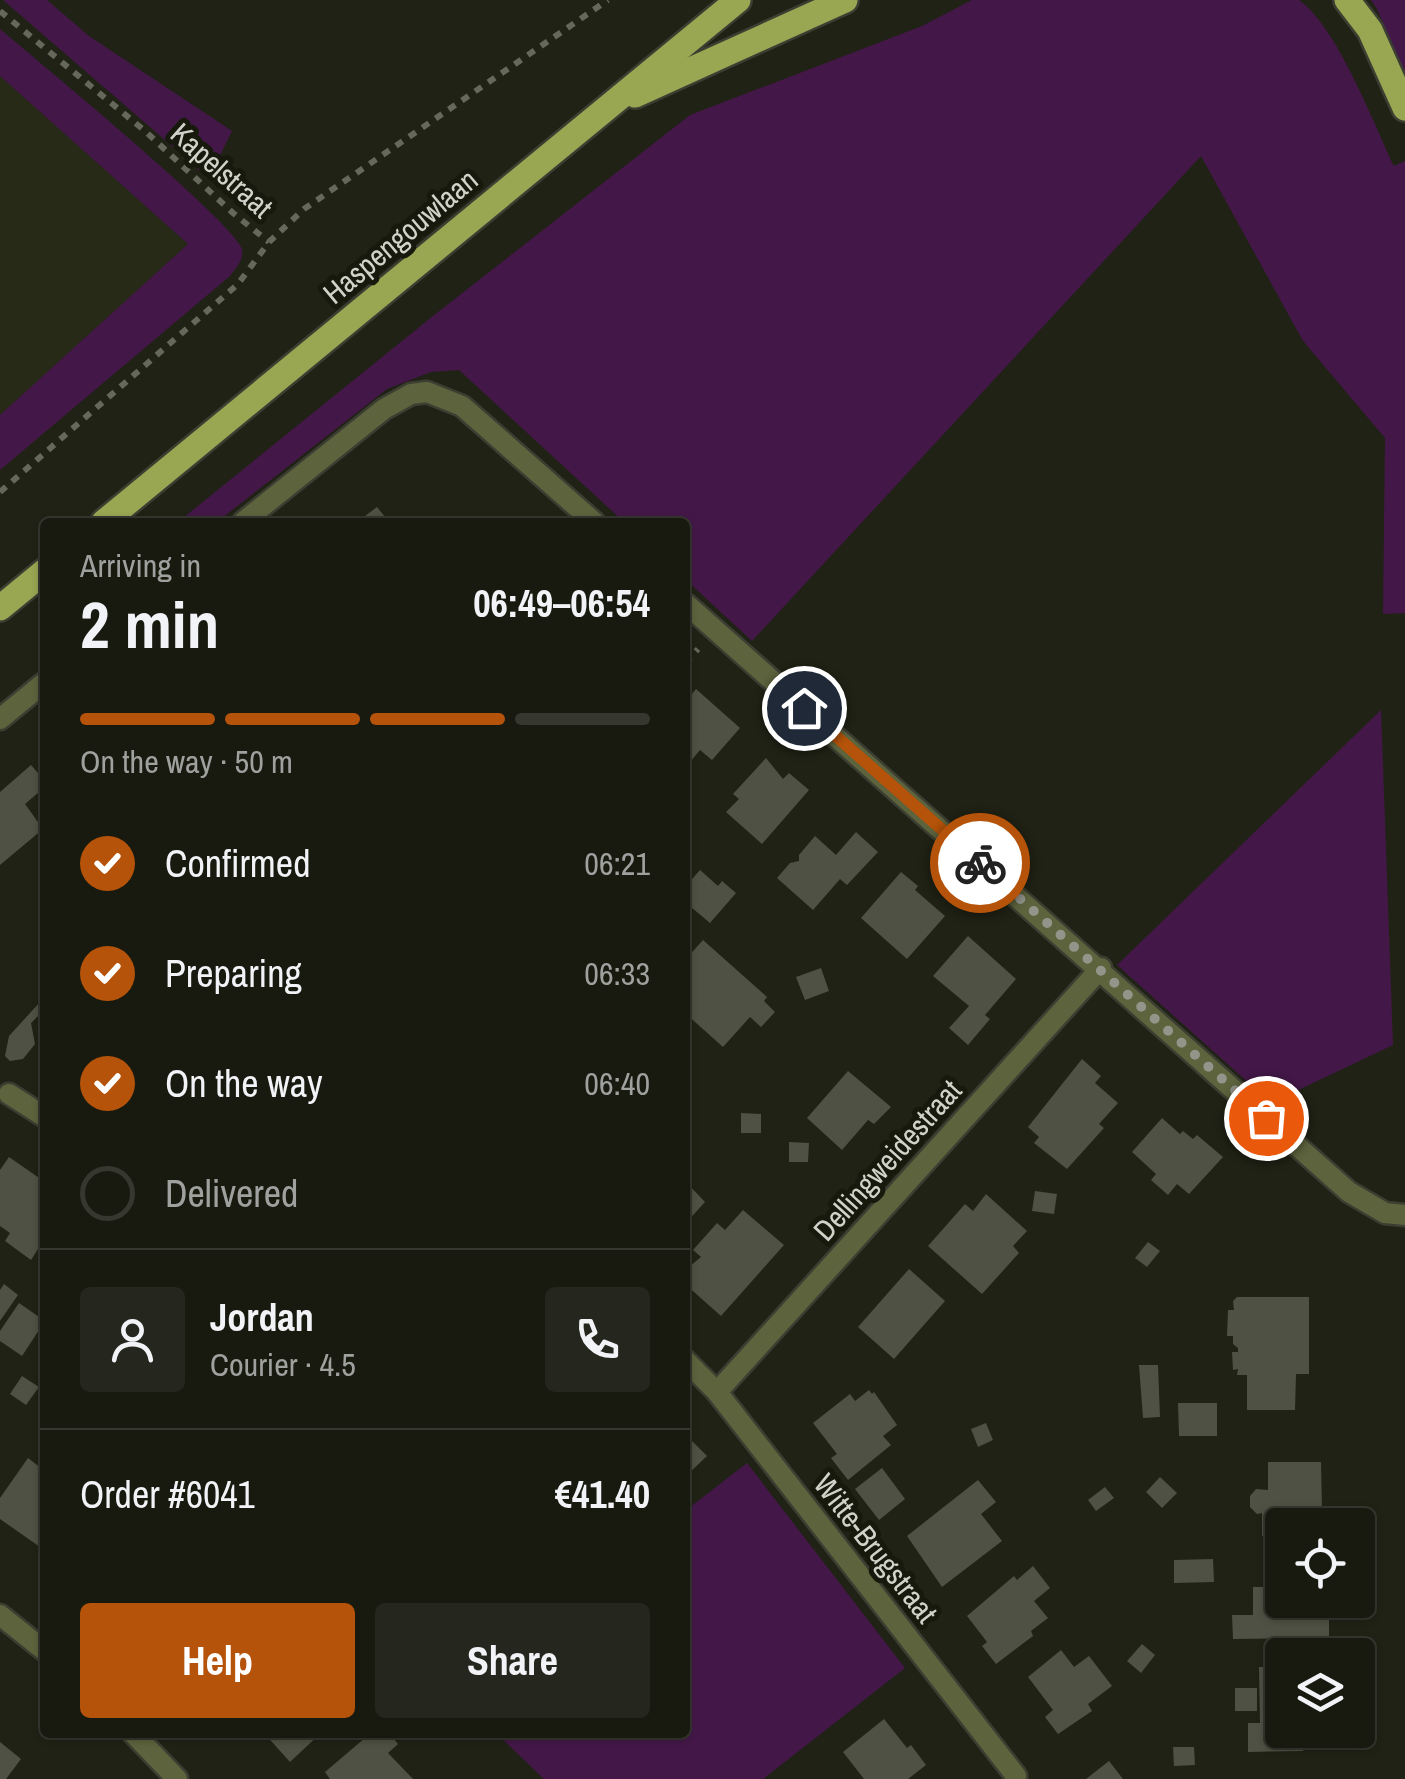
<!DOCTYPE html>
<meta charset="utf-8">
<style>
:root{--surface:#181a10;--page:#25271e;--text:#f1f3f6;--muted:#9fa19f;--line:#363830;--accent:#b45309}
body{margin:0;font-family:"Archivo Narrow",sans-serif;background:var(--page);color:var(--text);height:100vh;display:flex;flex-direction:column;font-size:38px;white-space:nowrap}
*{box-sizing:border-box;margin:0}
p{font-size:32px;color:var(--muted)}
.icon{flex:none;width:55px;height:55px;fill:none;stroke:currentColor;stroke-width:2;stroke-linecap:round;stroke-linejoin:round}
.map{position:relative;flex:1;overflow:hidden}
.side{position:absolute;left:40px;top:518px;width:650px;height:1220px;display:flex;flex-direction:column;background:var(--surface);border-radius:10px;box-shadow:0 2px 8px #0004,0 0 0 2px var(--line)}
.side>*{flex:none}
.controls{position:absolute;left:1265px;top:1508px;display:grid;gap:20px}
.controls a{display:grid;place-items:center;width:110px;height:110px;border-radius:10px;background:var(--surface);box-shadow:0 2px 8px #0004,0 0 0 2px var(--line);font-size:50px}
.pin{position:absolute;display:grid;place-items:center;width:85px;height:85px;color:#fff;margin:-42px;border:5px solid #fff;border-radius:50%;box-shadow:0 2px 10px #0007}
.courier{position:absolute;display:grid;place-items:center;width:100px;height:100px;margin:-50px;border:8px solid #b45309;border-radius:50%;background:#fff;color:#222;box-shadow:0 2px 12px #0007}
.summary em{font-style:normal;font-weight:700}
.summary div{display:flex;flex-direction:column-reverse}
.summary{display:flex;align-items:center;justify-content:space-between;height:170px;padding:0 40px}
h1{font-size:65px;font-weight:700;line-height:75px}
.bar{display:grid;grid-template-columns:repeat(4,1fr);gap:15px 10px;align-content:center;height:120px;padding:0 40px}
.bar i{height:12px;border-radius:8px;background:var(--line)}
.bar .selected{background:var(--accent)}
.bar p{grid-column:span 4}
.line{display:flex;align-items:center;gap:25px;padding:0 40px;border-top:2px solid var(--line)}
.line div{flex:1}
.round{display:grid;place-items:center;flex:none;width:105px;height:105px;border-radius:10px;background:var(--page)}
ol{padding:0 40px;list-style:none}
li{display:flex;align-items:center;gap:30px;height:110px}
li p{margin-inline-start:auto}
li .icon{padding:10px;border-radius:50%;background:var(--accent);color:#fff;stroke-width:4}
li:last-child{color:var(--muted)}
li i{width:55px;height:55px;border:5px solid var(--line);border-radius:50%}
.primary-button{display:flex;gap:20px;margin-top:auto;padding:20px 40px}
.primary-button a{flex:1;height:115px;border-radius:10px;background:var(--accent);color:#fff;font-size:40px;font-weight:700;line-height:115px;text-align:center}
.primary-button a+a{background:var(--page);color:var(--text)}
.map>svg:first-child{display:block}
</style>
<div class="map">
<svg width="1405" height="1779" viewBox="0 0 1405 1779">
<rect width="100%" height="100%" fill="#202215"/>
<path fill="#272a16" d="M 0,76 L 188,244 L 0,415 Z"/>
<g fill="#431848">
<path d="M 3,0 L 47,0 L 89,36 L 232,131 L 209,178 Z"/>
<path d="M 972,0 L 1299,0 C 1337,27 1373,122 1394,166 L 1405,161 L 1405,613 L 1383,614 L 1385,438 L 1303,341 L 1201,156 L 752,641 L 685,579 L 685,522 L 624,522 L 459,370 L 431,372 L 387,389 L 217,522 L 178,522 L 433,316 L 690,115 L 922,26 Z"/>
<path d="M 1371,0 L 1405,0 L 1405,73 L 1377,9 Z"/>
<path d="M 0,29 C 33,57 236,224 242,249 C 244,260 236,268 230,276 L 0,470 L 0,415 L 188,244 L 0,76 Z"/>
<path d="M 1381,710 L 1393,1045 L 1271,1103 L 1117,965 Z"/>
<path d="M 747,1463 L 905,1668 L 763,1779 L 544,1779 L 496,1733 L 685,1732 L 685,1511 Z"/>
</g>
<g fill="#4e5143">
<path d="M 377,507 L 389,522 L 357,522 Z"/>
<path d="M 696,689 L 740,728 L 712,760 L 700,750 L 685,768 L 685,702 Z"/>
<path d="M 766,758 L 783,779 L 789,773 L 809,790 L 762,844 L 726,812 L 739,799 L 733,794 Z"/>
<path d="M 31,765 L 38,773 L 45,767 L 45,787 L 25,804 L 43,829 L 0,865 L 0,792 Z"/>
<path d="M 856,832 L 878,852 L 847,885 L 840,879 L 813,910 L 777,878 L 790,863 L 799,861 L 799,855 L 815,836 L 836,855 Z"/>
<path d="M 700,870 L 718,886 L 722,881 L 736,893 L 710,923 L 685,902 L 685,887 Z"/>
<path d="M 901,872 L 918,886 L 915,890 L 945,916 L 907,959 L 861,918 Z"/>
<path d="M 968,936 L 1016,979 L 985,1015 L 990,1019 L 968,1045 L 949,1028 L 969,1006 L 933,976 Z"/>
<path d="M 703,940 L 767,997 L 764,1001 L 775,1012 L 761,1027 L 750,1017 L 723,1047 L 685,1013 L 685,997 L 691,990 L 685,984 L 685,960 Z"/>
<path d="M 821,968 L 829,991 L 805,1000 L 796,977 Z"/>
<path d="M 41,1001 L 45,1009 L 31,1023 L 35,1044 L 23,1059 L 10,1061 L 5,1056 L 9,1036 Z"/>
<path d="M 1082,1059 L 1101,1076 L 1095,1083 L 1118,1103 L 1099,1124 L 1104,1128 L 1067,1169 L 1034,1143 L 1039,1137 L 1028,1127 Z"/>
<path d="M 848,1071 L 891,1107 L 874,1124 L 868,1120 L 842,1150 L 807,1118 Z"/>
<path d="M 741,1113 L 761,1114 L 761,1133 L 741,1133 Z"/>
<path d="M 1162,1118 L 1180,1134 L 1183,1131 L 1193,1139 L 1197,1135 L 1223,1157 L 1189,1194 L 1177,1184 L 1168,1195 L 1151,1180 L 1156,1174 L 1132,1152 Z"/>
<path d="M 789,1142 L 809,1143 L 808,1162 L 789,1162 Z"/>
<path d="M 9,1157 L 45,1182 L 45,1238 L 31,1260 L 5,1241 L 10,1233 L 0,1226 L 0,1170 Z"/>
<path d="M 685,1181 L 705,1202 L 685,1224 Z"/>
<path d="M 1035,1191 L 1057,1194 L 1054,1214 L 1032,1211 Z"/>
<path d="M 986,1194 L 1027,1231 L 1013,1246 L 1019,1253 L 982,1294 L 928,1246 L 965,1204 L 973,1211 Z"/>
<path d="M 743,1210 L 784,1245 L 721,1316 L 685,1284 L 685,1270 L 701,1257 L 693,1250 L 717,1223 L 725,1230 Z"/>
<path d="M 1148,1242 L 1160,1251 L 1147,1267 L 1135,1258 Z"/>
<path d="M 909,1269 L 945,1301 L 894,1359 L 858,1327 Z"/>
<path d="M 4,1284 L 18,1295 L 0,1321 L 0,1290 Z"/>
<path d="M 1237,1297 L 1309,1297 L 1309,1374 L 1296,1374 L 1295,1410 L 1247,1410 L 1247,1375 L 1237,1375 L 1238,1369 L 1233,1370 L 1232,1352 L 1238,1352 L 1238,1348 L 1233,1344 L 1233,1336 L 1227,1336 L 1228,1310 L 1234,1310 L 1233,1301 Z"/>
<path d="M 19,1303 L 45,1321 L 22,1356 L 0,1341 L 0,1331 Z"/>
<path d="M 1139,1365 L 1158,1365 L 1160,1417 L 1143,1418 Z"/>
<path d="M 22,1376 L 39,1387 L 26,1405 L 10,1394 Z"/>
<path d="M 869,1390 L 872,1394 L 874,1392 L 897,1425 L 883,1436 L 891,1445 L 848,1480 L 831,1458 L 837,1454 L 813,1423 L 850,1394 L 855,1401 Z"/>
<path d="M 1178,1403 L 1217,1403 L 1217,1436 L 1179,1436 Z"/>
<path d="M 986,1423 L 993,1440 L 978,1447 L 971,1429 Z"/>
<path d="M 685,1434 L 707,1456 L 685,1477 Z"/>
<path d="M 28,1458 L 45,1471 L 45,1540 L 40,1547 L 0,1519 L 0,1498 Z"/>
<path d="M 1268,1462 L 1321,1462 L 1322,1511 L 1329,1511 L 1329,1525 L 1282,1525 L 1282,1536 L 1262,1536 L 1262,1513 L 1257,1514 L 1250,1507 L 1250,1496 L 1256,1489 L 1268,1490 Z"/>
<path d="M 882,1468 L 905,1499 L 879,1520 L 855,1489 Z"/>
<path d="M 1160,1477 L 1177,1493 L 1162,1508 L 1146,1492 Z"/>
<path d="M 978,1480 L 996,1502 L 981,1514 L 1002,1541 L 942,1587 L 907,1536 Z"/>
<path d="M 1105,1487 L 1114,1498 L 1096,1511 L 1088,1500 Z"/>
<path d="M 1213,1559 L 1214,1582 L 1174,1583 L 1174,1560 Z"/>
<path d="M 1033,1566 L 1050,1588 L 1034,1601 L 1048,1618 L 1031,1631 L 1033,1636 L 996,1664 L 982,1646 L 987,1642 L 967,1616 L 1014,1576 L 1017,1580 Z"/>
<path d="M 1267,1575 L 1282,1575 L 1282,1600 L 1321,1600 L 1321,1608 L 1329,1608 L 1329,1638 L 1233,1639 L 1232,1615 L 1253,1615 L 1253,1587 L 1268,1587 Z"/>
<path d="M 1142,1644 L 1155,1655 L 1141,1673 L 1127,1661 Z"/>
<path d="M 1061,1650 L 1074,1667 L 1089,1656 L 1112,1686 L 1088,1704 L 1092,1711 L 1058,1734 L 1045,1717 L 1053,1710 L 1028,1677 Z"/>
<path d="M 1259,1667 L 1282,1667 L 1282,1730 L 1309,1730 L 1303,1751 L 1248,1752 L 1248,1723 L 1260,1723 Z"/>
<rect x="1235" y="1688" width="22" height="23"/>
<path d="M 884,1719 L 907,1748 L 911,1745 L 926,1765 L 908,1779 L 864,1779 L 843,1752 Z"/>
<path d="M 263,1732 L 322,1732 L 290,1762 Z"/>
<path d="M 372,1732 L 388,1732 L 398,1744 L 388,1753 L 413,1779 L 330,1779 L 325,1772 Z"/>
<path d="M 0,1742 L 21,1759 L 6,1779 L 0,1779 Z"/>
<path d="M 1173,1747 L 1194,1747 L 1195,1765 L 1174,1766 Z"/>
<path d="M 1109,1761 L 1123,1779 L 1086,1779 Z"/>
</g>
<g fill="none" stroke-linecap="round" stroke-linejoin="round">
<defs>
<g id="street">
<path d="M 243,522 L 384,409 L 411,394 L 427,392 L 462,406 L 594,522"/>
<path d="M 685,603 L 1349,1192 L 1385,1213 L 1405,1215"/>
<path d="M 0,719 L 45,682"/>
<path d="M 9,1094 L 45,1117"/>
<path d="M 685,1360 L 717,1392 L 1016,1776"/>
<path d="M 717,1392 L 1101,968"/>
<path d="M 0,1615 L 45,1651"/>
<path d="M 132,1732 L 177,1779"/>
</g>
<g id="primary">
<path d="M 1347,0 L 1370,30 L 1405,108"/>
<path d="M 635,95 L 845,0"/>
<path d="M 104,522 L 738,0"/>
<path d="M 0,608 L 45,571"/>
</g>
</defs>
<use href="#street" stroke="#3c3e32" stroke-width="25"/>
<use href="#primary" stroke="#3c3e32" stroke-width="30"/>
<g stroke="#66685c" stroke-width="6" stroke-dasharray="8 8" stroke-linecap="butt">
<path d="M 0,11 L 145,131 L 233,213 L 269,242"/>
<path d="M 0,492 L 238,284 L 269,242 L 304,209 L 608,0"/>
<path d="M 685,663 L 698,649"/>
</g>
<use href="#street" stroke="#5d633d" stroke-width="20"/>
<use href="#primary" stroke="#99a652" stroke-width="25"/>
</g>
<g fill="none" stroke-linecap="round" stroke-linejoin="round">
<path stroke="#93958b" stroke-width="10" stroke-dasharray="0 18" d="M 980,863 L 1266,1118"/>
<path stroke="#b45309" stroke-width="12" d="M 804,708 L 980,863"/>
</g>
<g text-anchor="middle" dominant-baseline="central" stroke-width="10" stroke-linejoin="round" paint-order="stroke">
<g font-size="30" fill="#d1d3ca" stroke="#17190c">
<text transform="translate(222 170) rotate(42)">Kapelstraat</text>
<text transform="translate(400 236) rotate(-40)">Haspengouwlaan</text>
<text transform="translate(887 1160) rotate(-48)">Dellingweidestraat</text>
<text transform="translate(876 1548) rotate(52)">Witte-Brugstraat</text>
</g>
</g>
</svg>
<div class="controls">
<a><svg class="icon" aria-label="locate" viewBox="0 0 24 24"><circle cx="12" cy="12" r="6"/><path d="M12 2v4M12 18v4M2 12h4M18 12h4"/></svg></a>
<a><svg class="icon" aria-label="layers" viewBox="0 0 24 24"><path d="M12 4l9 5-9 5-9-5zM3 14l9 5 9-5"/></svg></a>
</div>
<div class="pin" style="left:1266px;top:1118px;background:#ea580c"><svg class="icon" aria-label="bag" viewBox="0 0 24 24"><path d="M5 8h14l-1 12H6zM9 8a3 3 0 0 1 6 0"/></svg></div>
<div class="pin" style="left:804px;top:708px;background:#1f2937"><svg class="icon" aria-label="home" viewBox="0 0 24 24"><path d="M3 11l9-7 9 7M6 9v11h12V9"/></svg></div>
<div class="courier" style="left:980px;top:863px"><svg class="icon" aria-label="bike" viewBox="0 0 24 24"><circle cx="6" cy="16" r="4"/><circle cx="18" cy="16" r="4"/><path d="M6 16l4-8h5l3 8M10 8l3 8H6M13 5h3"/></svg></div>
<section class="side">
<div class="summary"><div><h1>2 min</h1><p>Arriving in</p></div><em>06:49–06:54</em></div>
<div class="bar"><i class="selected"></i><i class="selected"></i><i class="selected"></i><i></i><p>On the way · 50 m</p></div>
<ol>
<li><svg class="icon" aria-label="check" viewBox="0 0 24 24"><path d="M5 12l5 5 9-10"/></svg>Confirmed<p>06:21</p></li>
<li><svg class="icon" aria-label="check" viewBox="0 0 24 24"><path d="M5 12l5 5 9-10"/></svg>Preparing<p>06:33</p></li>
<li><svg class="icon" aria-label="check" viewBox="0 0 24 24"><path d="M5 12l5 5 9-10"/></svg>On the way<p>06:40</p></li>
<li><i></i>Delivered</li>
</ol>
<div class="line" style="height:180px"><a class="round"><svg class="icon" aria-label="person" viewBox="0 0 24 24"><circle cx="12" cy="8" r="4"/><path d="M4 21q1-7 8-7t8 7"/></svg></a><div><b>Jordan</b><p>Courier · 4.5</p></div><a class="round"><svg class="icon" aria-label="phone" viewBox="0 0 24 24"><path d="M5 4h4l2 5-3 2q2 4 5 5l2-3 5 2v4C11 20 4 13 5 4z"/></svg></a></div>
<div class="line" style="height:130px"><div>Order #6041</div><b>€41.40</b></div>
<div class="primary-button"><a>Help</a><a>Share</a></div>
</section>
</div>
